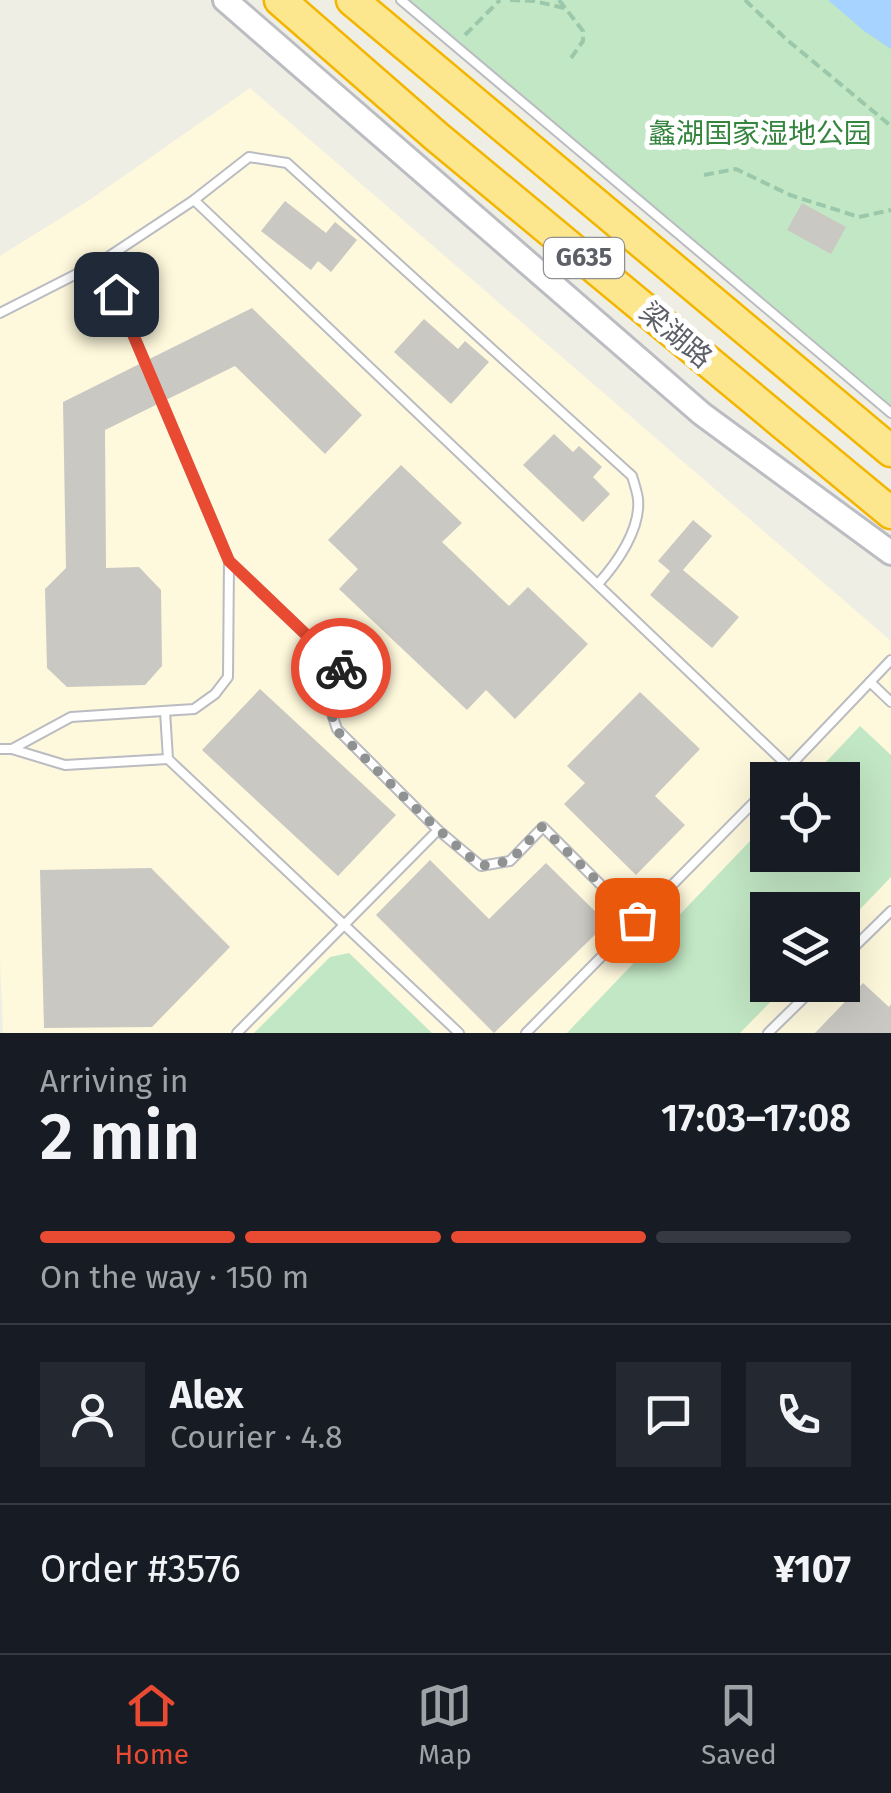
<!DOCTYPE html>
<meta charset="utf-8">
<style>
:root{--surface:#171b24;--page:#242831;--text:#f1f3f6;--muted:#9ea1a6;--line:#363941;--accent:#e94a32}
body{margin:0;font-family:"Fira Sans","Noto Sans SC",sans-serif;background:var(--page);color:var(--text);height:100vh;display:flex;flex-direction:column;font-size:38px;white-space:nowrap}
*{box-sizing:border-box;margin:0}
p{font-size:32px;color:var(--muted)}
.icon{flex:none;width:55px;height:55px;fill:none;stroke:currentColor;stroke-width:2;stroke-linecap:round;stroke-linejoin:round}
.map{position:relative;height:1033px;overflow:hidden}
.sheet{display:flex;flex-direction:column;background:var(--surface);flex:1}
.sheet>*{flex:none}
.tools{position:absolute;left:750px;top:762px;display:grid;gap:20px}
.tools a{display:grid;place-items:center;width:110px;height:110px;border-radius:0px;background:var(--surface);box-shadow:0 10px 40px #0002;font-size:50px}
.pin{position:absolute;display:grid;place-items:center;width:85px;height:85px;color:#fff;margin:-42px;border-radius:20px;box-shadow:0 5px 15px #0006}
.courier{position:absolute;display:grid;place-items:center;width:100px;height:100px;margin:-50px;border:8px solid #e94a32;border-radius:50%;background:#fff;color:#222;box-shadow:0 2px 12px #0007}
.headline em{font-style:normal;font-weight:600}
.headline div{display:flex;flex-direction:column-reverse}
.headline{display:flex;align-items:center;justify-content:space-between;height:170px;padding:0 40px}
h1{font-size:65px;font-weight:600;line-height:75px}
.bar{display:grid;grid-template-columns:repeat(4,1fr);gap:15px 10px;align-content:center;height:120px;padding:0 40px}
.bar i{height:12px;border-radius:8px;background:var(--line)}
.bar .active{background:var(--accent)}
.bar p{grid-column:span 4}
.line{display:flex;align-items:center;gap:25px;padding:0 40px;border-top:2px solid var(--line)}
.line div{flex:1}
.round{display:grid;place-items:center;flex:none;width:105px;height:105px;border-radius:0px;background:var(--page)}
.dock{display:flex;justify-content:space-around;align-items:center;height:140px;border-top:2px solid var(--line);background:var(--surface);font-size:28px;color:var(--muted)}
.dock a{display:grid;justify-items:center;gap:5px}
.dock .active{color:var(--accent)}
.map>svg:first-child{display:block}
</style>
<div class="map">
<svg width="891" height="1033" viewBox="0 0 891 1033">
<rect width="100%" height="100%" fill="#efeee5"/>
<path fill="#fef8dc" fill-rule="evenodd" d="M 250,88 L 891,641 L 891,1033 L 3,1033 L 0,959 L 0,256 L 88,201 ZM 768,780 L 842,780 L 842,855 L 768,855 ZM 768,910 L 842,910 L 842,985 L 768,985 Z"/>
<g fill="#c2e7c4">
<path d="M 407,0 L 891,0 L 891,412 L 770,317 Z"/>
<path d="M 860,726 L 891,755 L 891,877 L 843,927 L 842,910 L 768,910 L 768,985 L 787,985 L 740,1033 L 567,1033 L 767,823 L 768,855 L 842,855 L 842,780 L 809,780 Z"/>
<path d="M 349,953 L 432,1033 L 254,1033 L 330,957 Z"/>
</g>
<path fill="#a6d3ff" d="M 828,0 L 891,0 L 891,49 L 864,31 Z"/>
<g fill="#cac8c2">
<path d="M 285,201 L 326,233 L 335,222 L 357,240 L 331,272 L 318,261 L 311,270 L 261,231 Z"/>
<path d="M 802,203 L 846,227 L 831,254 L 787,230 Z"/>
<path d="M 252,308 L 362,415 L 325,454 L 235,366 L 105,430 L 106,568 L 139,567 L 161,590 L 162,666 L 145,685 L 67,687 L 47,668 L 45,589 L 66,568 L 63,402 Z"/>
<path d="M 424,319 L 458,349 L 465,341 L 489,362 L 451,404 L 394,352 Z"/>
<path d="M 554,434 L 573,452 L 579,446 L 602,467 L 593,477 L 610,494 L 583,522 L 523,465 Z"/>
<path d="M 401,465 L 462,523 L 442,542 L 509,606 L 528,587 L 588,644 L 515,719 L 486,690 L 467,710 L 339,589 L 358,569 L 328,540 Z"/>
<path d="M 693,520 L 712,536 L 683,570 L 739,617 L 712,648 L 650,595 L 670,571 L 658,561 Z"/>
<path d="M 260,689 L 396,815 L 338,876 L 202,750 Z"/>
<path d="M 640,692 L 700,749 L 655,796 L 685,825 L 636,875 L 564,804 L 585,783 L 567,766 Z"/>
<path d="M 430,860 L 489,919 L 546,863 L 607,923 L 494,1033 L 376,915 Z"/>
<path d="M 151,868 L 230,947 L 152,1027 L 44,1028 L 40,870 Z"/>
<path d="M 863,983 L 889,1007 L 891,1004 L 891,1033 L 815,1033 Z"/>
</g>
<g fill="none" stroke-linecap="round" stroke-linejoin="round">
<defs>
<g id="lane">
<path d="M 401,0 L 891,413"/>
<path d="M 194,200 L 249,157 L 287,163 L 632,476 C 634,483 637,491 638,499 C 641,529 617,563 598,584"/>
<path d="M 102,261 L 229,561 L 343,670 L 345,687 L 330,708 L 337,729 L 438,830 L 237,1033"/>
<path d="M 0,313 L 102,261 L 194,200 L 789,767 L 776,780"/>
<path d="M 870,682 L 891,702"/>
<path d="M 165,711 L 168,759 L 459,1033"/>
<path d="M 0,749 L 12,749 L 71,717 L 194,709 L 215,694 L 228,677 L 229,561"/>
<path d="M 12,749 L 65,765 L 168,759"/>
<path d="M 789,767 L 891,660"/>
<path d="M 438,830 L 481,866 L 510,861 L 543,827 L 637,921"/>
<path d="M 842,959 L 891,911"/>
<path d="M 526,1033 L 768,788"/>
<path d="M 768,1033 L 817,985"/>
</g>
<path id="secondary" d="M 225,0 L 702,414 L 891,553"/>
<g id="highway">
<path d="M 280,0 L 437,137 L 891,513"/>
<path d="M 352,0 L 891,451"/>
</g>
</defs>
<use href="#lane" stroke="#babcc1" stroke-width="12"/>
<use href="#secondary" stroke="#bbbdc3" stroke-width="28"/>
<use href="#highway" stroke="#f4b501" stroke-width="35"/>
<g stroke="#9bc8aa" stroke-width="4" stroke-dasharray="10 5" stroke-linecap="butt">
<path d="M 510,0 L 534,1 L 564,8"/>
<path d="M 559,0 L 583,31 L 583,41 L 571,58"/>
<path d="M 745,0 L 786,39 L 891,126"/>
<path d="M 465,35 L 500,0"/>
<path d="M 704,175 L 736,169 L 790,195 L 859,217 L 891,210"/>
</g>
<use href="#lane" stroke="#fff" stroke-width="8"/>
<use href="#secondary" stroke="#fff" stroke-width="22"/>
<use href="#highway" stroke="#fce78f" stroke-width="30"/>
</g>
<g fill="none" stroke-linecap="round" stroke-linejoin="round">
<path stroke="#909292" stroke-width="10" stroke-dasharray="0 18" d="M 341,668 L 344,687 L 330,708 L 336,730 C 384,776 429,825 481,866 L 510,861 L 542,827 L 637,920"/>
<path stroke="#e94a32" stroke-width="12" d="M 116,294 L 229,561 L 341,668"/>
</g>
<g text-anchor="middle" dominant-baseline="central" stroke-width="10" stroke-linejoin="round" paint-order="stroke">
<rect fill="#fff" stroke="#8e9094" stroke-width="2.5" x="544" y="238" width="80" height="40" rx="8"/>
<g font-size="25" font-weight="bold" fill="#5d6066">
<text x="584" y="258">G635</text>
</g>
<g font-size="28" fill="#35853e" stroke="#fff">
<text x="760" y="133">蠡湖国家湿地公园</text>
</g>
<g font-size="28" fill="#5d6066" stroke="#fff">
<text transform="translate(676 335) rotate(40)">梁湖路</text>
</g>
</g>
</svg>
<div class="tools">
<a><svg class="icon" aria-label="locate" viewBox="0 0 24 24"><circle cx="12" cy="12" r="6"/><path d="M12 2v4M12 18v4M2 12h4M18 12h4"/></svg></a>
<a><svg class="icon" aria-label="layers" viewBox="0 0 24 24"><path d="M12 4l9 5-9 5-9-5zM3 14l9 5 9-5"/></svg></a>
</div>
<div class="pin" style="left:637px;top:920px;background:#ea580c"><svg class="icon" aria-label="bag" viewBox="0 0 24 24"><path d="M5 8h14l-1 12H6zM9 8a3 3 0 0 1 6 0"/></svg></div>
<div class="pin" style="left:116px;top:294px;background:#1f2937"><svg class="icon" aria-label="home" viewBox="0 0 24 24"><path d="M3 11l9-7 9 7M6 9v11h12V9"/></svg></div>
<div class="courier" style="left:341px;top:668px"><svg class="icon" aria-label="bike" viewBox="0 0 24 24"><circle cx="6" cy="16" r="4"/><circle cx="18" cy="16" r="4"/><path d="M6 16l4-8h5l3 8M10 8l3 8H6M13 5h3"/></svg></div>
</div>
<section class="sheet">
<div class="headline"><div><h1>2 min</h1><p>Arriving in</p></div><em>17:03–17:08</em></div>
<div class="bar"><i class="active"></i><i class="active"></i><i class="active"></i><i></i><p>On the way · 150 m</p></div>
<div class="line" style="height:180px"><a class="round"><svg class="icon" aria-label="person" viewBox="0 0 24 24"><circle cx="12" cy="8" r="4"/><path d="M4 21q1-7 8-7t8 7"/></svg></a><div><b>Alex</b><p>Courier · 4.8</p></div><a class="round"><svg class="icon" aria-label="chat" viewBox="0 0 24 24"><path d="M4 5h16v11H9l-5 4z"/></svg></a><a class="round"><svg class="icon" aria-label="phone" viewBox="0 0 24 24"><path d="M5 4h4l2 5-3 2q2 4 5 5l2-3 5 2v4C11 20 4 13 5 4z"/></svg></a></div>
<div class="line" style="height:130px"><div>Order #3576</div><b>¥107</b></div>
</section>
<nav class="dock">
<a class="active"><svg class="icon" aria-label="home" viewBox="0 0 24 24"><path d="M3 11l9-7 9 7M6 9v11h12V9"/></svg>Home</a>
<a><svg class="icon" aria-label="map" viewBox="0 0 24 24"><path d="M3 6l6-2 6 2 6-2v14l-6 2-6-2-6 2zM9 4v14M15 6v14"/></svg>Map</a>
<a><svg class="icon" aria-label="saved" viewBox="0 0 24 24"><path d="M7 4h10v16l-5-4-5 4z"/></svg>Saved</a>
</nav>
